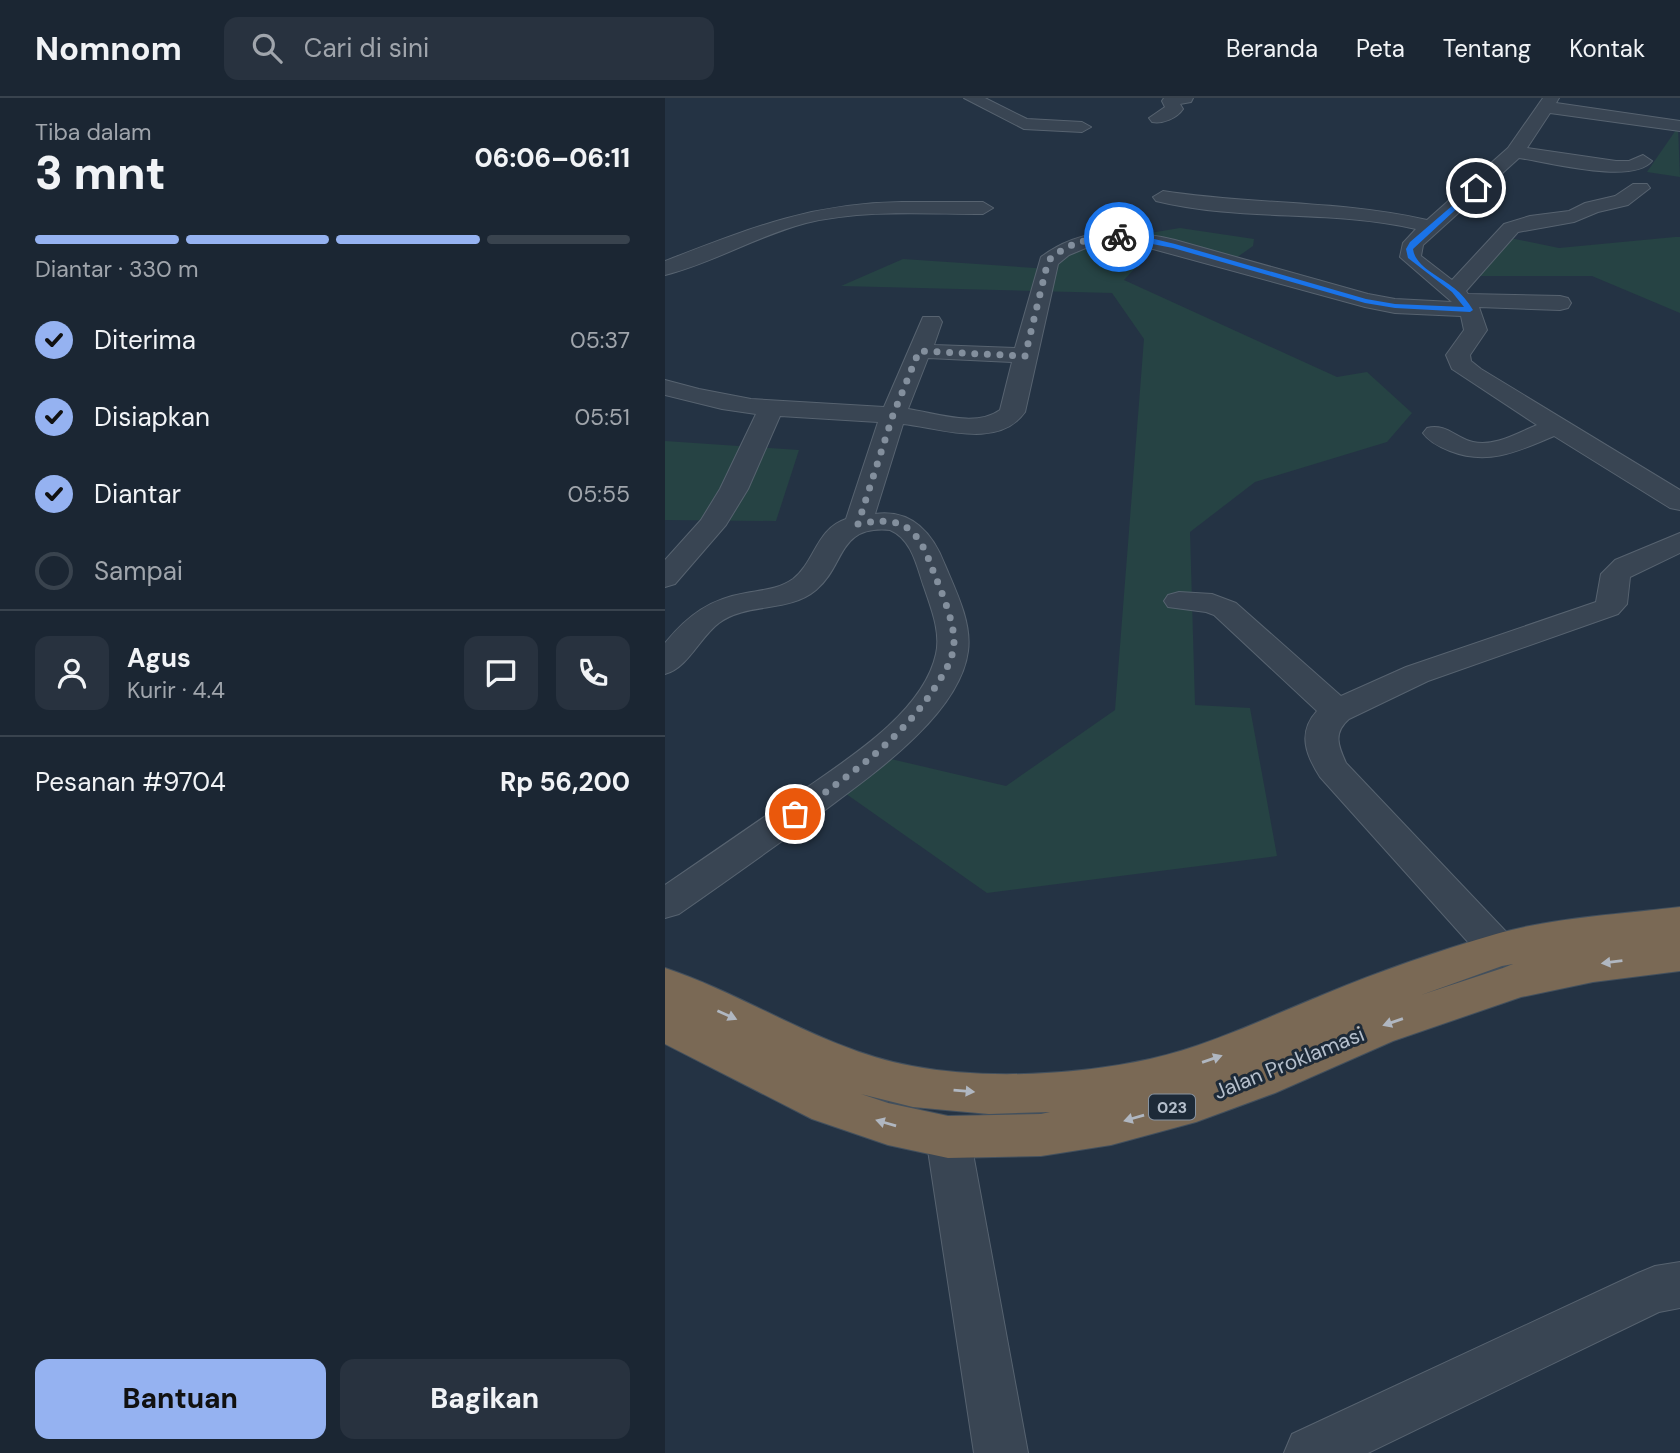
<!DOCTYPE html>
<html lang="id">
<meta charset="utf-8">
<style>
:root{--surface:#1b2633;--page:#28323f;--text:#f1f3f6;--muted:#a0a5ac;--line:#39434e;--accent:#95b2f1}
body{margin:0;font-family:"DM Sans",sans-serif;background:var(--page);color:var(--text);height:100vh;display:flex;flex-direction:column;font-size:26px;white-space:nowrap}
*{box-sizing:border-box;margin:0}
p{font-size:23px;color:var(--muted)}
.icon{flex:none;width:38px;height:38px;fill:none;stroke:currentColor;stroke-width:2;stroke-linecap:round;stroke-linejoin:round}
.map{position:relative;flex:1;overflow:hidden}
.drawer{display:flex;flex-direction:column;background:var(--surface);width:665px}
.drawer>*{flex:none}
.pin{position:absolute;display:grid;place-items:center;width:60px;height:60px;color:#fff;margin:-30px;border:4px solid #fff;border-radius:50%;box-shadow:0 2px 7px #0007}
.courier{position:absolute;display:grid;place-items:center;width:70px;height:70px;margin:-35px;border:5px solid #1a73e8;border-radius:50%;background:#fff;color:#222;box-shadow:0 2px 9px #0007}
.overview em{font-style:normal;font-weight:800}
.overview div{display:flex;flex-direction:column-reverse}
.overview{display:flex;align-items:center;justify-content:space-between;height:119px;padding:0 35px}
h1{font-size:46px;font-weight:800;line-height:52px}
.bar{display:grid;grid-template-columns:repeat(4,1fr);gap:10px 7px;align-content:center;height:84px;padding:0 35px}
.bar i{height:9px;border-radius:5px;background:var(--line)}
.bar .active{background:var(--accent)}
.bar p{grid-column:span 4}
.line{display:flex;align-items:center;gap:18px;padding:0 35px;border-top:2px solid var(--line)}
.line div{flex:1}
.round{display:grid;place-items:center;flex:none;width:74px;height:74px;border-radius:14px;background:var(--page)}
ol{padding:0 35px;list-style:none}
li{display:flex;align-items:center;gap:21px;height:77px}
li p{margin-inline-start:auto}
li .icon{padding:7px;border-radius:50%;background:var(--accent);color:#111;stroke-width:4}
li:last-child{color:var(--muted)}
li i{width:38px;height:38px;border:4px solid var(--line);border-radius:50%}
.primary-button{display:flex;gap:14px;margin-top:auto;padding:14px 35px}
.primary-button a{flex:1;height:80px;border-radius:14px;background:var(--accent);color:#111;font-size:28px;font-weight:800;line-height:80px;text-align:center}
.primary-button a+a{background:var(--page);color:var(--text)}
header{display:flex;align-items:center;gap:42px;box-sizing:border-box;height:98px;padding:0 35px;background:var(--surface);border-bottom:2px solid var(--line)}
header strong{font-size:33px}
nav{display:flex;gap:38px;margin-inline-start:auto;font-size:24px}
.search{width:490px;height:63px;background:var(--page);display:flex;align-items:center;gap:18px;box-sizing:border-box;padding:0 24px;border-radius:14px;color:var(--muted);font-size:26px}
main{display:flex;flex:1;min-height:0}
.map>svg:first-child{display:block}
</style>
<header>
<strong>Nomnom</strong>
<div class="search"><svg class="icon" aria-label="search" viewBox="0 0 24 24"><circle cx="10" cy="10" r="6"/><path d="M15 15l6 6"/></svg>Cari di sini</div>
<nav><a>Beranda</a><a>Peta</a><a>Tentang</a><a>Kontak</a></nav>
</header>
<main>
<section class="drawer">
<div class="overview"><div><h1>3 mnt</h1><p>Tiba dalam</p></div><em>06:06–06:11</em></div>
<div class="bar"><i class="active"></i><i class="active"></i><i class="active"></i><i></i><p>Diantar · 330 m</p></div>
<ol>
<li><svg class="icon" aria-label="check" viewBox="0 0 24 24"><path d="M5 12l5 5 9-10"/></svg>Diterima<p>05:37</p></li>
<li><svg class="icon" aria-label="check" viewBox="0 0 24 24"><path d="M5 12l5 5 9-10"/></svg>Disiapkan<p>05:51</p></li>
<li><svg class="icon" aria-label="check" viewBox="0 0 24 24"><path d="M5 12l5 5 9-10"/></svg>Diantar<p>05:55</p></li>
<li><i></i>Sampai</li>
</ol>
<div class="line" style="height:126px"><a class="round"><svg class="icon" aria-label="person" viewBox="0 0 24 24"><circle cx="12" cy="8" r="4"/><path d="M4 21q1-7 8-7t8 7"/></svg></a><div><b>Agus</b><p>Kurir · 4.4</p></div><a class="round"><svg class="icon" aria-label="chat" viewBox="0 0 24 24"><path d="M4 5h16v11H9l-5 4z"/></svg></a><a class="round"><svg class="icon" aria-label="phone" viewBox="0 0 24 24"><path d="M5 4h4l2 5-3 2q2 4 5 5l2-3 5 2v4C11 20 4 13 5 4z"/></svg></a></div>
<div class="line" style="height:91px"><div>Pesanan #9704</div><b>Rp 56,200</b></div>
<div class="primary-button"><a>Bantuan</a><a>Bagikan</a></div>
</section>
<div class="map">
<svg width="1015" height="1355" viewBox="0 0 1015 1355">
<rect width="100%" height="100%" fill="#243344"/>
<g fill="#264344">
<path d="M 1013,29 L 1015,79 L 982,74 Z"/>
<path d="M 515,130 L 589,141 L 588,148 L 564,165 L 493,146 L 459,182 L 672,279 L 702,274 L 747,315 L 722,344 L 590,384 L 525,434 L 530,607 L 585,610 L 612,758 L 322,795 L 167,686 L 226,661 L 341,688 L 450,612 L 479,241 L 447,195 L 176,188 L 238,161 L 385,171 L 418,146 Z"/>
<path d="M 1010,139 L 1015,139 L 1015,215 L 927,178 L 806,178 L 845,140 L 894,150 Z"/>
<path d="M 0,343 L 134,352 L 111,423 L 0,422 Z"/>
</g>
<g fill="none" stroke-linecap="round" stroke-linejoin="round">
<defs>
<g id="minor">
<path d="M 299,0 L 320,0 L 362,21 L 417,24 L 426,29 L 417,34 L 359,31 Z"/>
<path d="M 499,0 L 528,0 L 526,4 L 515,6 L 518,11 C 512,20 498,26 487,24 L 484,20 L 500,9 L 497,3 Z"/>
<path d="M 878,0 L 894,0 L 891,5 L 1015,23 L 1015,33 L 885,15 L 862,50 L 951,63 L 964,63 L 978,57 L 987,63 C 968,87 883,64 854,60 L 758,147 L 756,158 L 787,182 L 839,126 L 865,118 L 904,113 L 920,105 L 950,98 L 968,86 L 982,86 L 985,90 L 963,107 L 933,114 L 909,124 L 853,134 L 801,193 L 803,196 L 895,198 L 903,200 L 906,205 L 903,210 L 895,212 L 814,209 L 822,232 L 805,257 L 806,263 L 816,271 L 1015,392 L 1015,412 L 1005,410 L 889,338 C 854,353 823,368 785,353 C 775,349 764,344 758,335 L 762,330 C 781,325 791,340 808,344 C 830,349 852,335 872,327 L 787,271 L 781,257 L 799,232 L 796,218 L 730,215 L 700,209 L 477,148 L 428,147 L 404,157 L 393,166 L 360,314 C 333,352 275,330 238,326 L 210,416 C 247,411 268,436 280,467 C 291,493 307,525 303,553 C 295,617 204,679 156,715 C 109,749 61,783 14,816 L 0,820 L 0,787 C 44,757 88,727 131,697 C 178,664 258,616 271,556 C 276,534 266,510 259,489 C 252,469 247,441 225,432 C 172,427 181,467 151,492 C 124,515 82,504 54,525 C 35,539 23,570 0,576 L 0,545 C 23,517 45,501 81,495 C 97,492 114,491 128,481 C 150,464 151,431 181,421 L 213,324 L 115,318 L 83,391 L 61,427 L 10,486 L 0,489 L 0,462 L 36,422 L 55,391 L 91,316 L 57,311 L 0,297 L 0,282 L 34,291 L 86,301 L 219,309 L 258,219 L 274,219 L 277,224 L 269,247 L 350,250 L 376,159 C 417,128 462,131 510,142 L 703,196 L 730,201 L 787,204 L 735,159 L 738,145 L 751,131 C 666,111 576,124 491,103 L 488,99 L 498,93 C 586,107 675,102 762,122 L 843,50 ZM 263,260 L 347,264 L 335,312 C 310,330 271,315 243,311 Z"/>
<path d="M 237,104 L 318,104 L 328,110 L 318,116 C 259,116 199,111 141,125 C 92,138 48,165 0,177 L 0,163 C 83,131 146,105 237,104 Z"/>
<path d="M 1015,435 L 1015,455 L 965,479 L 962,506 L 953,516 L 763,583 L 684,621 C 668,635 673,647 681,665 L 848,841 L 854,852 L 848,863 L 834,867 L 820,863 L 655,679 C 641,657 632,635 652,613 L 549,517 L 541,514 L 503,509 L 499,503 L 503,497 L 514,494 L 547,496 L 571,505 L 676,598 L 741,569 L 931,504 L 936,476 L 950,462 Z"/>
<path d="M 283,1019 L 299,1025 L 305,1039 L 363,1355 L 309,1355 L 261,1039 L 267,1025 Z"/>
<path d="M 1015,1164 L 1015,1210 L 994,1214 L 703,1355 L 619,1355 L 627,1336 L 973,1175 L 990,1168 Z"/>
</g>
<path id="highway" d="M 1015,809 L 1015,873 L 928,884 L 856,899 L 728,943 L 610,995 L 531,1024 L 446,1047 L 376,1058 L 283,1060 L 223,1047 L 147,1021 L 0,946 L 0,870 C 84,898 159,952 247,968 C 320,982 413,977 485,961 C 546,947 603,919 660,896 C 715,873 773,853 831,836 C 886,820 957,816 1015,809 ZM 848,866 L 838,870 L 756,897 L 837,868 ZM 196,996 L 248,1009 L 324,1016 L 385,1014 L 376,1016 L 283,1018 L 223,1005 Z"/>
</defs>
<use href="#minor" stroke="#576370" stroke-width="2"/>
<use href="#highway" stroke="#43505d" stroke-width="2"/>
<use href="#minor" fill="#394553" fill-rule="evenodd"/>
<use href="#highway" fill="#7a6955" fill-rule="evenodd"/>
</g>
<defs><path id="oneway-solid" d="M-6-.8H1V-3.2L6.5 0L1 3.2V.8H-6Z" transform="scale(1.75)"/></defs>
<g fill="#b0b7c1">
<use href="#oneway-solid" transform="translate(947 864) rotate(173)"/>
<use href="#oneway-solid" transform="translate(62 917) rotate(24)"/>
<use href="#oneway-solid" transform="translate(728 924) rotate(161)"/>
<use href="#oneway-solid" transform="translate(547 961) rotate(-19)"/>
<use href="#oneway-solid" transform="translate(299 993) rotate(5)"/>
<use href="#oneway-solid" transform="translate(469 1020) rotate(164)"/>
<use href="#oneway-solid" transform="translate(221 1025) rotate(-164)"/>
</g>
<path fill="#1a73e8" d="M 809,89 L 814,90 L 748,151 C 750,169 776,179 789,190 C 797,196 803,204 808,212 L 805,214 L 730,210 L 700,205 L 508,150 L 451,139 L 481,139 L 510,146 L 701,201 L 730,206 L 799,209 L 787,194 L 743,160 L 741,151 L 745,144 Z"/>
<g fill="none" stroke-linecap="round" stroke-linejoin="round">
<path stroke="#838f9d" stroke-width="7" stroke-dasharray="0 12.6" d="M 130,716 C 184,677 239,641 274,583 C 282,571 289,558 289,543 C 289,520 272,484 264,462 C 249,424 231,419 193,426 L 228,317 L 254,253 L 360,258 L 383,163 C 403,144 427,139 454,139"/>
</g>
<g text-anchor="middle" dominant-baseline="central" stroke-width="6" stroke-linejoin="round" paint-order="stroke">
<rect fill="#1d2a38" stroke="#8893a0" stroke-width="2" x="484" y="996.5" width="46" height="25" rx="5"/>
<g font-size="16" font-weight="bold" fill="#b6c0cd">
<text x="507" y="1009">023</text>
</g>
<g font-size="21" fill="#b6c0cd" stroke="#1d2a38">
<text transform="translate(624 965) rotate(-22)">Jalan Proklamasi</text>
</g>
</g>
</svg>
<div class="pin" style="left:130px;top:716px;background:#ea580c"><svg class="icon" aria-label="bag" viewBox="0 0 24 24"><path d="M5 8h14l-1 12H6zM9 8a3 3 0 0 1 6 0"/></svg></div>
<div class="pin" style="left:811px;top:90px;background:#1f2937"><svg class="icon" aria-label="home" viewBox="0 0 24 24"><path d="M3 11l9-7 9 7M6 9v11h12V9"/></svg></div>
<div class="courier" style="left:454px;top:139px"><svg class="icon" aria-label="bike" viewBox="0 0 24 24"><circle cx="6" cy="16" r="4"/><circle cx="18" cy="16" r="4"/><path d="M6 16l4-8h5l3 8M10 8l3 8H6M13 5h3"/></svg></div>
</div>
</main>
